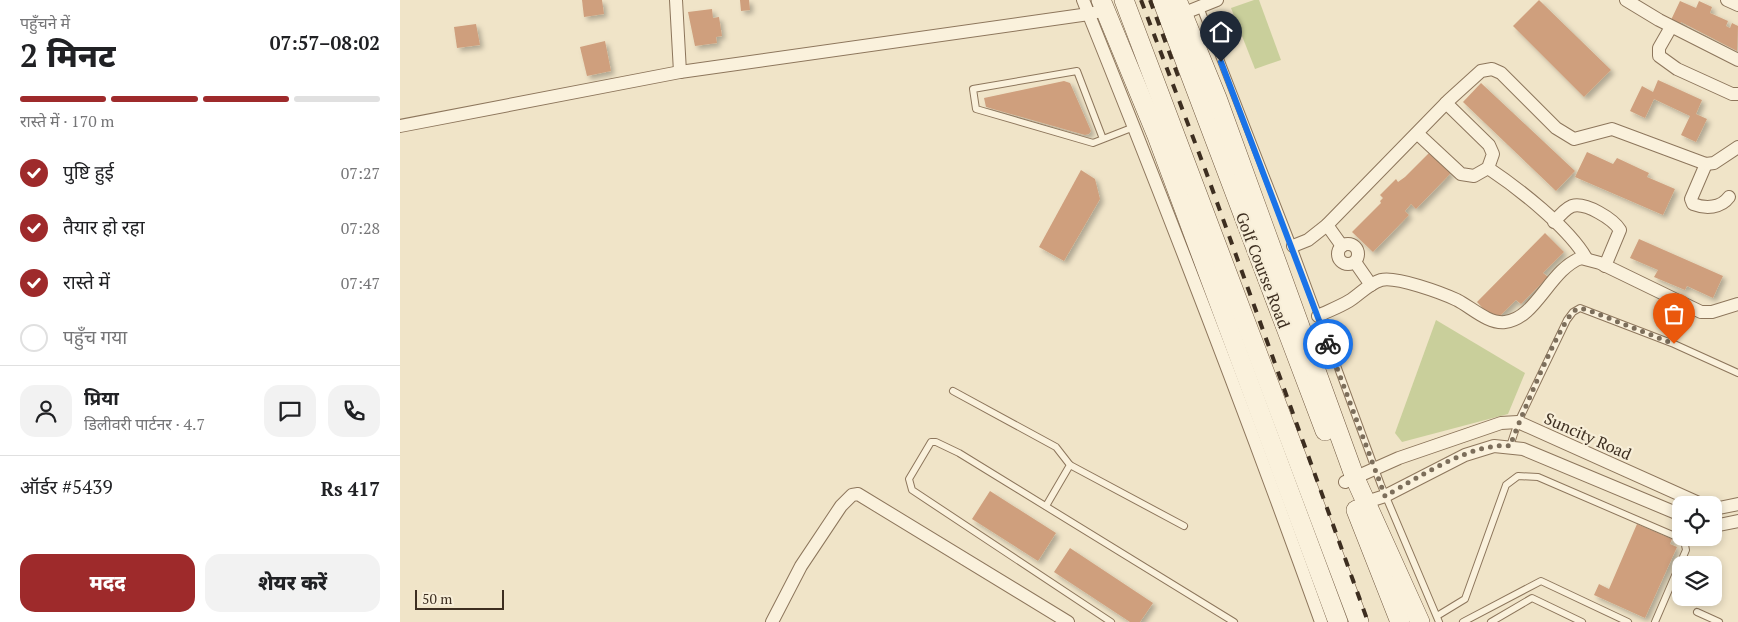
<!DOCTYPE html>
<html lang="hi">
<meta charset="utf-8">
<style>
:root{--surface:#fff;--page:#f2f2f2;--text:#202124;--muted:#757577;--line:#e0e0e0;--accent:#9e2a2b}
body{margin:0;font-family:"PT Serif","Noto Sans Devanagari",serif;background:var(--page);color:var(--text);height:100vh;display:flex;flex-direction:column;font-size:19px;white-space:nowrap}
*{box-sizing:border-box;margin:0}
p{font-size:16px;color:var(--muted)}
.icon{flex:none;width:28px;height:28px;fill:none;stroke:currentColor;stroke-width:2;stroke-linecap:round;stroke-linejoin:round}
.map{position:relative;flex:1;overflow:hidden}
.sheet{display:flex;flex-direction:column;background:var(--surface);width:400px}
.sheet>*{flex:none}
.tools{position:absolute;left:1272px;top:496px;display:grid;gap:10px}
.tools a{display:grid;place-items:center;width:50px;height:50px;border-radius:10px;background:var(--surface);box-shadow:0 2px 8px #0003;font-size:25px}
.scale{position:absolute;left:15px;bottom:12px;width:89px;box-sizing:border-box;padding-left:5px;border:2px solid #3d2e20;border-top:0;font-size:14px;line-height:18px;white-space:nowrap;color:#3d2e20;-webkit-text-stroke:4px #f7eed8;paint-order:stroke}
.pin{position:absolute;display:grid;place-items:center;width:42px;height:42px;color:#fff;margin:-51px -21px;border-radius:50% 50% 50% 0;rotate:-45deg;box-shadow:0 0 5px #0007}
.pin .icon{rotate:45deg}
.courier{position:absolute;display:grid;place-items:center;width:50px;height:50px;margin:-25px;border:4px solid #1a73e8;border-radius:50%;background:#fff;color:#222;box-shadow:0 1px 6px #0007}
.head em{font-style:normal;font-weight:800}
.head div{display:flex;flex-direction:column-reverse}
.head{display:flex;align-items:center;justify-content:space-between;height:85px;padding:0 20px}
h1{font-size:32px;font-weight:800;line-height:38px}
.bar{display:grid;grid-template-columns:repeat(4,1fr);gap:8px 5px;align-content:center;height:60px;padding:0 20px}
.bar i{height:6px;border-radius:4px;background:var(--line)}
.bar .on{background:var(--accent)}
.bar p{grid-column:span 4}
.line{display:flex;align-items:center;gap:12px;padding:0 20px;border-top:1px solid var(--line)}
.line div{flex:1}
.round{display:grid;place-items:center;flex:none;width:52px;height:52px;border-radius:15px;background:var(--page)}
ol{padding:0 20px;list-style:none}
li{display:flex;align-items:center;gap:15px;height:55px}
li p{margin-inline-start:auto}
li .icon{padding:5px;border-radius:50%;background:var(--accent);color:#fff;stroke-width:4}
li:last-child{color:var(--muted)}
li i{width:28px;height:28px;border:2px solid var(--line);border-radius:50%}
.button{display:flex;gap:10px;margin-top:auto;padding:10px 20px}
.button a{flex:1;height:58px;border-radius:15px;background:var(--accent);color:#fff;font-size:20px;font-weight:800;line-height:58px;text-align:center}
.button a+a{background:var(--page);color:var(--text)}
main{display:flex;flex:1;min-height:0}
.map>svg:first-child{display:block}
</style>
<main>
<section class="sheet">
<div class="head"><div><h1>2 मिनट</h1><p>पहुँचने में</p></div><em>07:57–08:02</em></div>
<div class="bar"><i class="on"></i><i class="on"></i><i class="on"></i><i></i><p>रास्ते में · 170 m</p></div>
<ol>
<li><svg class="icon" aria-label="check" viewBox="0 0 24 24"><path d="M5 12l5 5 9-10"/></svg>पुष्टि हुई<p>07:27</p></li>
<li><svg class="icon" aria-label="check" viewBox="0 0 24 24"><path d="M5 12l5 5 9-10"/></svg>तैयार हो रहा<p>07:28</p></li>
<li><svg class="icon" aria-label="check" viewBox="0 0 24 24"><path d="M5 12l5 5 9-10"/></svg>रास्ते में<p>07:47</p></li>
<li><i></i>पहुँच गया</li>
</ol>
<div class="line" style="height:90px"><a class="round"><svg class="icon" aria-label="person" viewBox="0 0 24 24"><circle cx="12" cy="8" r="4"/><path d="M4 21q1-7 8-7t8 7"/></svg></a><div><b>प्रिया</b><p>डिलीवरी पार्टनर · 4.7</p></div><a class="round"><svg class="icon" aria-label="chat" viewBox="0 0 24 24"><path d="M4 5h16v11H9l-5 4z"/></svg></a><a class="round"><svg class="icon" aria-label="phone" viewBox="0 0 24 24"><path d="M5 4h4l2 5-3 2q2 4 5 5l2-3 5 2v4C11 20 4 13 5 4z"/></svg></a></div>
<div class="line" style="height:65px"><div>ऑर्डर #5439</div><b>Rs 417</b></div>
<div class="button"><a>मदद</a><a>शेयर करें</a></div>
</section>
<div class="map">
<svg width="1338" height="622" viewBox="0 0 1338 622">
<defs>
<filter id="shadow"><feDropShadow dx="3.5" dy="3.5" stdDeviation="2.5" flood-color="#0004"/></filter>
</defs>
<rect width="100%" height="100%" fill="#f0e4c8"/>
<g fill="#c9cf9b">
<path d="M 854,0 L 859,0 L 881,60 L 855,69 L 831,8 Z"/>
<path d="M 1036,320 L 1125,373 L 1108,414 L 1002,442 L 995,433 Z"/>
</g>
<g fill="#cf9f7d" filter="url(#shadow)">
<path d="M 182,0 L 202,0 L 204,14 L 184,17 Z"/>
<path d="M 340,0 L 349,0 L 350,10 L 341,11 Z"/>
<path d="M 1139,0 L 1211,70 L 1184,97 L 1113,26 Z"/>
<path d="M 1280,1 L 1296,8 L 1299,1 L 1312,7 L 1310,13 L 1328,21 L 1326,26 L 1330,28 L 1332,23 L 1338,26 L 1337,51 L 1281,22 L 1280,24 L 1271,20 Z"/>
<path d="M 312,9 L 313,18 L 319,17 L 322,36 L 316,37 L 317,43 L 295,46 L 288,12 Z"/>
<path d="M 76,24 L 80,45 L 57,48 L 54,27 Z"/>
<path d="M 205,41 L 211,71 L 187,76 L 180,47 Z"/>
<path d="M 1258,80 L 1302,100 L 1296,114 L 1307,119 L 1296,142 L 1281,135 L 1290,116 L 1254,99 L 1245,118 L 1230,111 L 1242,86 L 1253,92 Z"/>
<path d="M 664,81 L 670,83 L 691,131 L 689,134 L 685,135 L 586,107 L 584,98 Z"/>
<path d="M 1081,83 L 1175,171 L 1156,191 L 1063,102 Z"/>
<path d="M 1030,152 L 1051,173 L 1016,209 L 1011,204 L 1005,211 L 1009,215 L 973,252 L 952,232 L 981,203 L 980,201 L 983,198 L 980,195 L 996,179 L 998,182 L 1005,177 Z"/>
<path d="M 1187,152 L 1213,164 L 1217,158 L 1249,173 L 1247,177 L 1275,189 L 1263,215 L 1175,177 Z"/>
<path d="M 681,170 L 695,179 L 700,199 L 664,261 L 639,247 Z"/>
<path d="M 1145,233 L 1164,252 L 1143,273 L 1148,277 L 1121,304 L 1116,300 L 1095,321 L 1077,302 Z"/>
<path d="M 1239,239 L 1323,276 L 1313,298 L 1287,286 L 1285,290 L 1254,277 L 1258,270 L 1230,258 Z"/>
<path d="M 590,491 L 656,533 L 638,561 L 572,519 Z"/>
<path d="M 1237,524 L 1272,539 L 1270,544 L 1277,547 L 1245,618 L 1194,595 L 1199,584 L 1209,589 Z"/>
<path d="M 670,548 L 753,603 L 740,622 L 730,622 L 654,572 Z"/>
</g>
<g fill="none" stroke-linecap="round" stroke-linejoin="round">
<defs>
<g id="lane">
<path d="M 800,7 L 893,246 L 981,485 L 1039,622"/>
<path d="M 703,139 L 677,71 L 573,89 L 576,109 L 693,143 L 734,127"/>
<path d="M 553,391 L 656,447 L 670,465 L 646,506"/>
<path d="M 1110,446 L 1118,422 L 1167,320 L 1173,312 L 1180,308 L 1274,344 L 1338,373"/>
<path d="M 670,465 L 784,526"/>
<path d="M 1297,612 L 1319,622"/>
<path d="M 1037,616 L 1065,599 L 1106,485 L 1118,476 L 1138,477 L 1284,540 L 1286,550 L 1255,622"/>
<path d="M 711,622 L 512,490 L 509,479 L 531,442 L 536,442 L 559,453 L 834,622"/>
<path d="M 1063,622 L 1141,581 L 1228,622"/>
<path d="M 1091,622 L 1132,598 L 1182,622"/>
</g>
<g id="street">
<path d="M 276,0 L 280,72"/>
<path d="M 683,0 C 766,206 846,413 921,622"/>
<path d="M 1226,0 L 1259,20 L 1338,60"/>
<path d="M 1327,0 L 1338,5"/>
<path d="M 782,14 L 817,0"/>
<path d="M 1271,27 L 1259,48 L 1259,56 L 1277,69 L 1332,94 L 1338,94"/>
<path d="M 0,126 L 280,72 L 689,14 L 705,10"/>
<path d="M 1018,134 L 1061,174 L 1074,176 L 1088,168 L 1093,154 L 1089,145 L 1046,103"/>
<path d="M 1306,164 L 1291,199 L 1293,204 C 1306,209 1321,208 1329,197"/>
<path d="M 1088,168 C 1118,188 1168,227 1186,258"/>
<path d="M 1154,222 C 1159,216 1165,209 1172,206 C 1186,202 1213,219 1220,230 L 1205,266"/>
<path d="M 927,225 L 942,246"/>
<circle cx="948" cy="254" r="10"/>
<path d="M 893,246 L 908,240 L 927,225 L 1049,100 L 1081,71 L 1092,69 L 1101,73 L 1156,128 L 1174,139 L 1212,129 L 1306,164 L 1314,163 L 1338,147"/>
<path d="M 955,262 L 971,285"/>
<path d="M 918,316 C 928,311 939,307 949,301 C 959,295 968,284 981,280 C 996,276 1042,293 1057,300 C 1071,307 1088,324 1105,322 C 1136,319 1150,269 1181,258 L 1200,263 L 1301,312 L 1312,312 L 1338,304"/>
<path d="M 945,482 L 999,458 L 1101,423 L 1118,422 L 1303,505"/>
<path d="M 960,504 L 985,496 L 1065,455 L 1094,446 L 1123,449 L 1281,515"/>
<path d="M 1314,509 L 1338,504"/>
<path d="M 1314,526 L 1338,521"/>
<path d="M 372,622 L 401,566 L 441,506 L 452,495 L 458,494 L 668,622"/>
</g>
<g id="secondary">
<path d="M 701,0 L 757,136 L 938,622"/>
<path d="M 724,0 L 959,622"/>
<path d="M 762,0 L 925,431"/>
<path d="M 777,0 L 817,98 L 955,478 L 1020,622"/>
<path d="M 956,510 L 1000,622"/>
</g>
</defs>
<use href="#lane" stroke="#8d765c" stroke-width="8"/>
<use href="#street" stroke="#8d765c" stroke-width="14"/>
<use href="#secondary" stroke="#6f573f" stroke-width="20"/>
<use href="#lane" stroke="#faf1dc" stroke-width="6"/>
<use href="#street" stroke="#faf1dc" stroke-width="12"/>
<use href="#secondary" stroke="#faf1dc" stroke-width="19"/>
<g stroke="#3d2e20" stroke-width="4" stroke-dasharray="9 9" stroke-linecap="butt">
<path d="M 741,0 L 805,169 L 968,622"/>
<path d="M 750,0 L 781,84"/>
</g>
</g>
<g fill="none" stroke-linecap="round" stroke-linejoin="round">
<path stroke="#7c6e5b" stroke-width="5" stroke-dasharray="0 9" d="M 928,344 L 985,496 C 1018,478 1071,442 1110,446 C 1118,424 1160,322 1174,311 C 1179,307 1183,309 1188,310 L 1274,344"/>
<path stroke="#1a73e8" stroke-width="6" d="M 821,62 L 928,344"/>
</g>
<g text-anchor="middle" dominant-baseline="central" stroke-width="4.5" stroke-linejoin="round" paint-order="stroke">
<g font-size="16" fill="#3d2e20" stroke="#f7eed8">
<text transform="translate(863 270) rotate(69)">Golf Course Road</text>
<text transform="translate(1188 436) rotate(24)">Suncity Road</text>
</g>
</g>
</svg>
<div class="tools">
<a><svg class="icon" aria-label="locate" viewBox="0 0 24 24"><circle cx="12" cy="12" r="6"/><path d="M12 2v4M12 18v4M2 12h4M18 12h4"/></svg></a>
<a><svg class="icon" aria-label="layers" viewBox="0 0 24 24"><path d="M12 4l9 5-9 5-9-5zM3 14l9 5 9-5"/></svg></a>
</div>
<div class="scale">50 m</div>
<div class="pin" style="left:1274px;top:344px;background:#ea580c"><svg class="icon" aria-label="bag" viewBox="0 0 24 24"><path d="M5 8h14l-1 12H6zM9 8a3 3 0 0 1 6 0"/></svg></div>
<div class="pin" style="left:821px;top:62px;background:#1f2937"><svg class="icon" aria-label="home" viewBox="0 0 24 24"><path d="M3 11l9-7 9 7M6 9v11h12V9"/></svg></div>
<div class="courier" style="left:928px;top:344px"><svg class="icon" aria-label="bike" viewBox="0 0 24 24"><circle cx="6" cy="16" r="4"/><circle cx="18" cy="16" r="4"/><path d="M6 16l4-8h5l3 8M10 8l3 8H6M13 5h3"/></svg></div>
</div>
</main>
